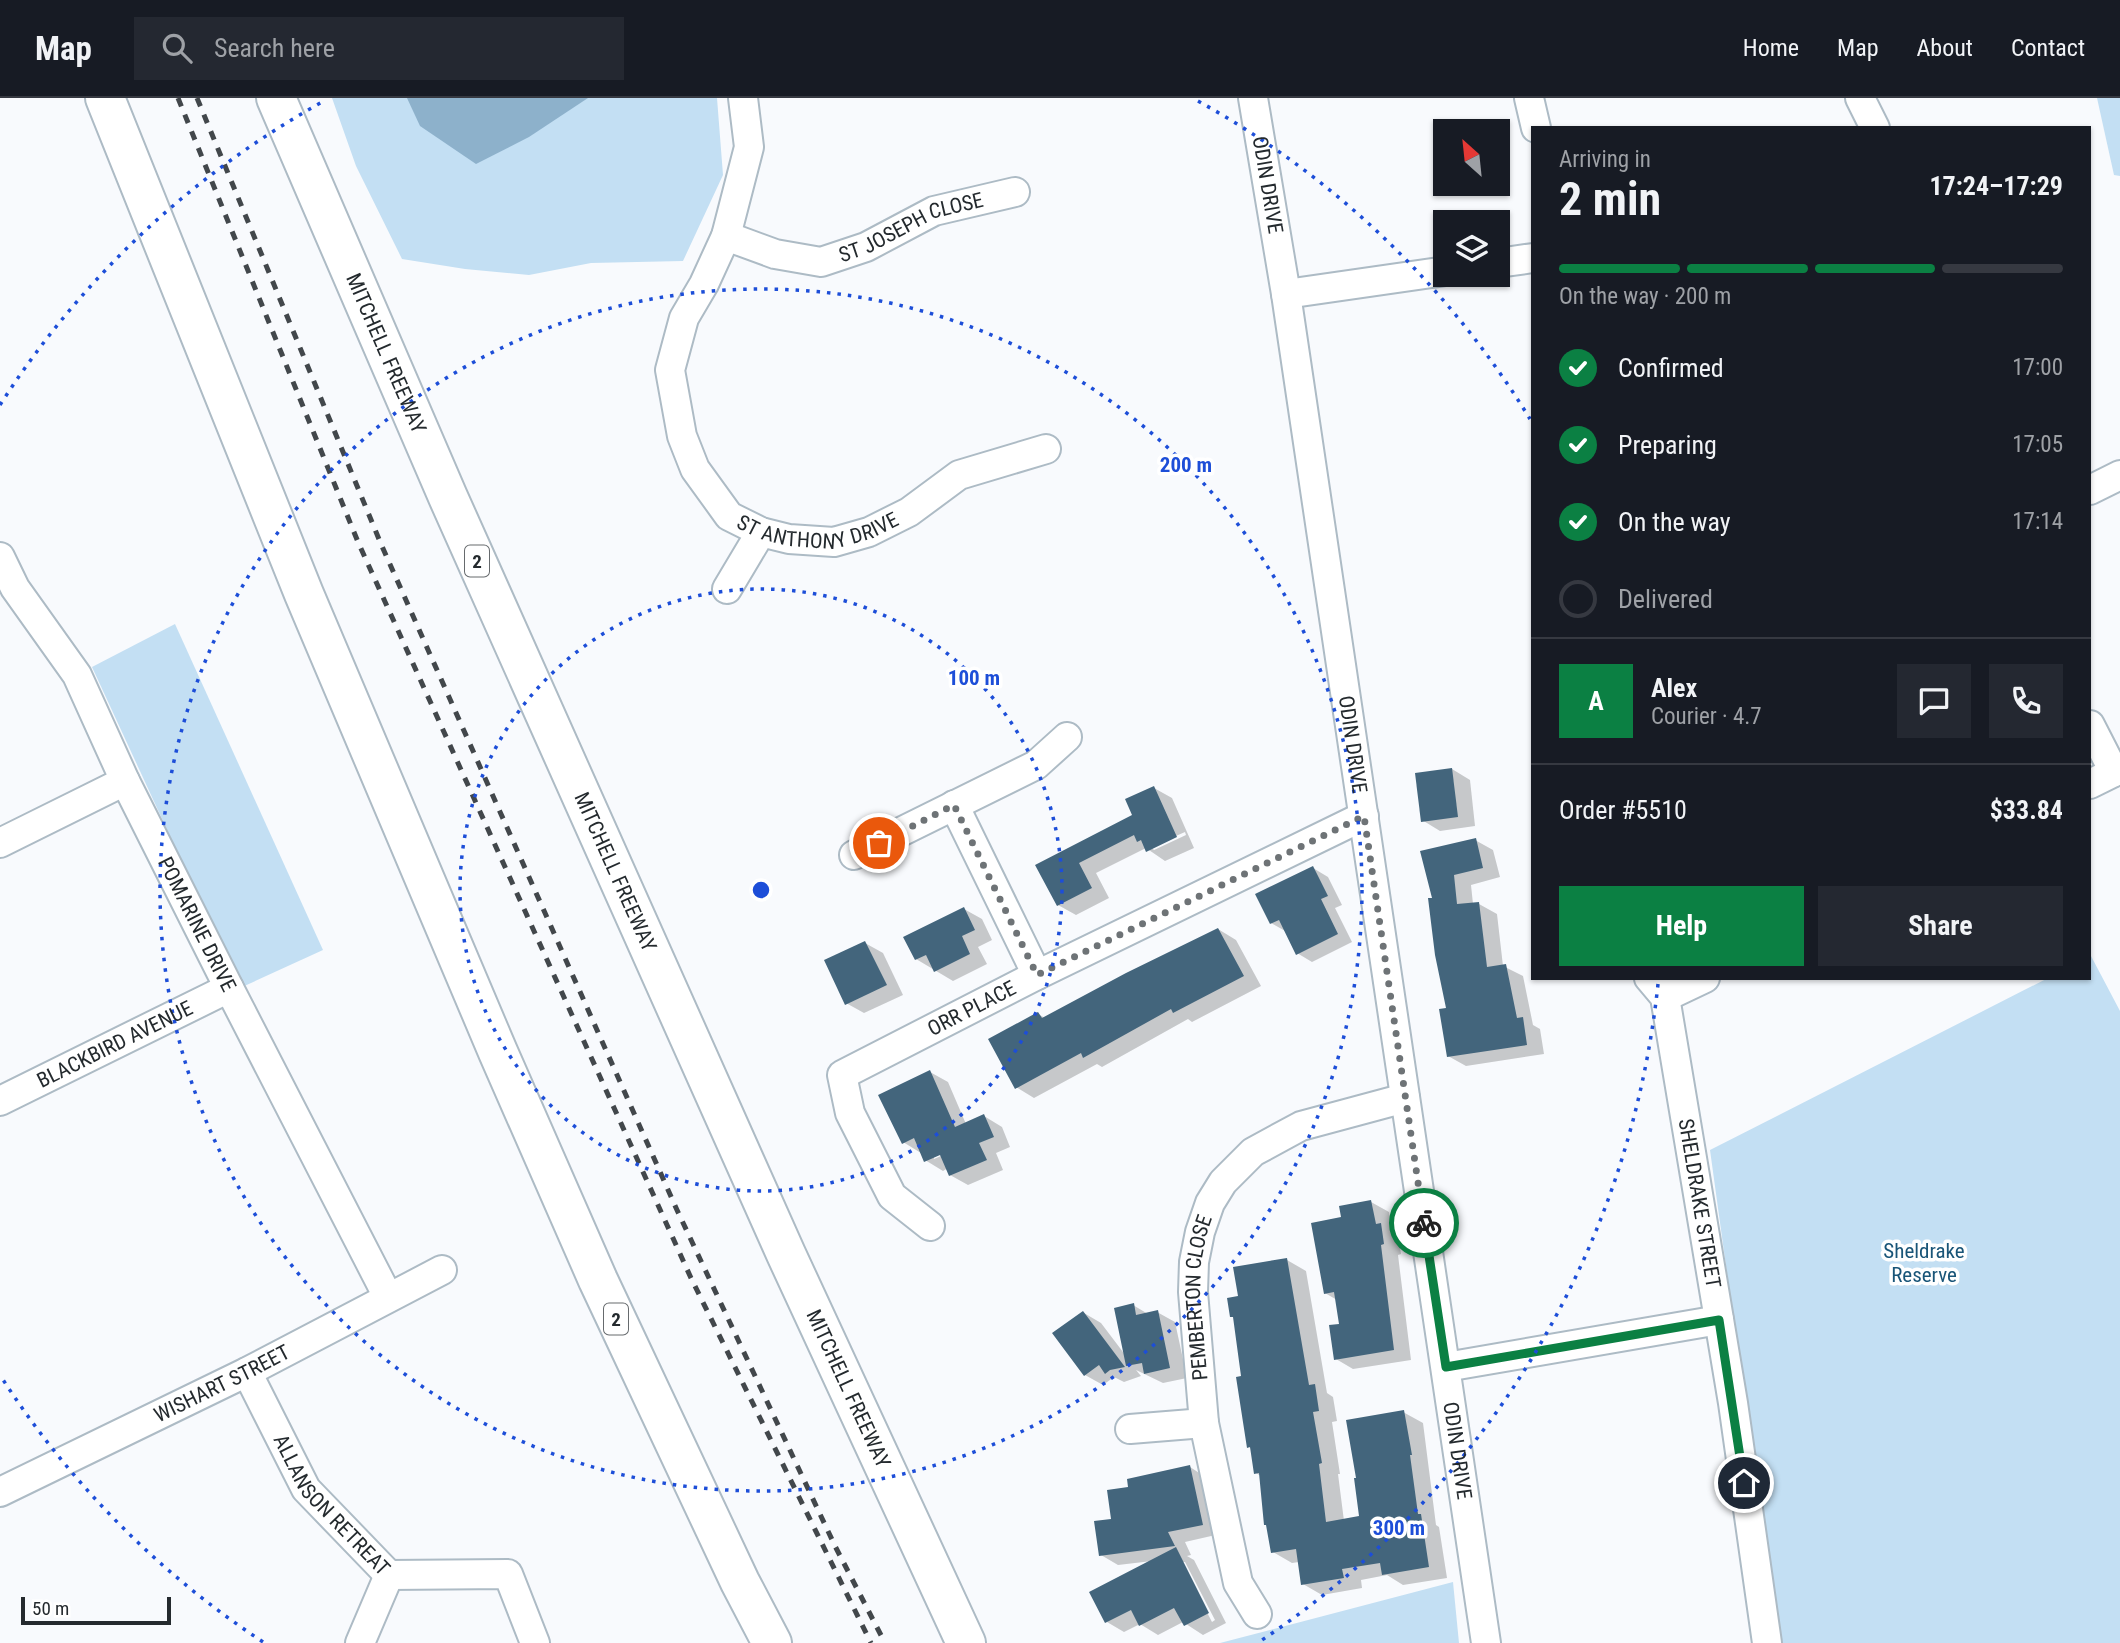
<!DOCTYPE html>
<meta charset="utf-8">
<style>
:root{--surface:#171b24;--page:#242831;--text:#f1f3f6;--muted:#9ea1a6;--line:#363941;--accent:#0b8043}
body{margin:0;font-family:"Roboto Condensed",sans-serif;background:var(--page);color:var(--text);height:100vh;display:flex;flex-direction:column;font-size:26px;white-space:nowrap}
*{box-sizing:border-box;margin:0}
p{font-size:23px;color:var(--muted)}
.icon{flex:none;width:38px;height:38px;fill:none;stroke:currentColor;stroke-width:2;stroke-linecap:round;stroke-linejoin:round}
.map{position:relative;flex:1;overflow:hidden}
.drawer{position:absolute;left:1531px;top:28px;width:560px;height:854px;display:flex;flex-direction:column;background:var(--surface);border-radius:0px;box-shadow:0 2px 5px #0004}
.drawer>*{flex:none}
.needle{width:46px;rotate:333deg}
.controls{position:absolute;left:1433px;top:21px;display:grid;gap:14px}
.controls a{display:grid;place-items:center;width:77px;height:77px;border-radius:0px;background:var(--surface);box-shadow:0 2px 5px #0004;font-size:35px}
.scale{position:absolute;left:21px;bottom:18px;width:150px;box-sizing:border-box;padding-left:7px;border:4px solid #242a2e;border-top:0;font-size:19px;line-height:24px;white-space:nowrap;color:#242a2e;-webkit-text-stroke:5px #fff;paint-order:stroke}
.pin{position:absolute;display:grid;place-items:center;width:60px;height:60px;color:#fff;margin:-30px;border:4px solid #fff;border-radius:50%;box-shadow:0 2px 7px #0007}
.courier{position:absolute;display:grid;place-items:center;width:70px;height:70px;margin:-35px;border:5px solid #0b8043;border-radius:50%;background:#fff;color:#222;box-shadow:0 2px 9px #0007}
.headline em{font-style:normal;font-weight:700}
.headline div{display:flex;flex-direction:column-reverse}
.headline{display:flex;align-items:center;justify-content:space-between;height:119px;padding:0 28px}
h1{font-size:46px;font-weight:700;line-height:52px}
.bar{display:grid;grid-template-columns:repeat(4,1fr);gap:10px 7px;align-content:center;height:84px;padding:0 28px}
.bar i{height:9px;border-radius:5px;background:var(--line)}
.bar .on{background:var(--accent)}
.bar p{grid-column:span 4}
.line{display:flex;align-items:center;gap:18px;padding:0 28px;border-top:2px solid var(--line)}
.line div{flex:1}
.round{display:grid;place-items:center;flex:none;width:74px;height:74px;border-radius:0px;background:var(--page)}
ol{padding:0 28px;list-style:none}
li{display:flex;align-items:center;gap:21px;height:77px}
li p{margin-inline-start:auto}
li .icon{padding:7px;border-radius:50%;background:var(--accent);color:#fff;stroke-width:4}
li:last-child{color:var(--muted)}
li i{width:38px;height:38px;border:4px solid var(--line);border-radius:50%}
.cta{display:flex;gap:14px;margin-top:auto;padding:14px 28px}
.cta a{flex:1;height:80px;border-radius:0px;background:var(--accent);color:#fff;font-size:28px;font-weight:700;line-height:80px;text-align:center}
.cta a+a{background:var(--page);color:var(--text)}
header{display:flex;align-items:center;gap:42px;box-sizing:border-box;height:98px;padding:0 35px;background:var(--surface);border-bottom:2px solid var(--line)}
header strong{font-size:33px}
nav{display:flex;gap:38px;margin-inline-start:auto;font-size:24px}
.search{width:490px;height:63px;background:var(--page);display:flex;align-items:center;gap:18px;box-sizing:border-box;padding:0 24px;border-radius:0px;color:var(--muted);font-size:26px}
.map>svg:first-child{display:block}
</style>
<header>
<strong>Map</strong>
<div class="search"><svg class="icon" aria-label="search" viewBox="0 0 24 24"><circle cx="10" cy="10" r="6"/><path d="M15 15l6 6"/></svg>Search here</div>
<nav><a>Home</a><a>Map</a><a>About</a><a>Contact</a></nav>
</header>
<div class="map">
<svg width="2120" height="1545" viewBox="0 0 2120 1545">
<rect width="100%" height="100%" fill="#f8fafd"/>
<g fill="#c3dff3">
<path d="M 332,0 L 717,0 L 723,77 L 683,163 L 591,165 L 529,177 L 465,171 L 402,161 L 356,68 Z"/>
<path d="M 2097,0 L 2120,0 L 2120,78 L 2114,77 Z"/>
<path d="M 175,526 L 323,852 L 240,890 L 92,569 Z"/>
<path d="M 2091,858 L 2120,913 L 2120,1545 L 1778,1545 L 1710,1052 L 2048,880 L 2090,880 Z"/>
<path d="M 1453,1484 L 1459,1545 L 1220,1545 Z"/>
</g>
<path fill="#8db1cb" d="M 407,0 L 588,0 L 529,39 L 476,66 L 420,28 Z"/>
<g fill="#0003" fill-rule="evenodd">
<path d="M 1452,671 L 1470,682 L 1475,728 L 1440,733 L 1422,722 Z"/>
<path d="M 1154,690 L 1172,700 L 1194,750 L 1165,763 L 1146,750 L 1096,775 L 1109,800 L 1076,817 L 1058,807 L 1037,768 L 1134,718 ZM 1185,734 L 1186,737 L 1154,752 L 1151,749 Z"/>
<path d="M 1475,742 L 1493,752 L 1500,779 L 1471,787 L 1473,806 L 1479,806 L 1497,816 L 1503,868 L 1523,878 L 1533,927 L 1540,931 L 1544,956 L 1466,968 L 1448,958 L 1448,912 L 1434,801 Z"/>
<path d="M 1313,770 L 1328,779 L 1342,807 L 1335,810 L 1352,844 L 1312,864 L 1297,855 L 1287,834 L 1271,825 Z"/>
<path d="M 964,811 L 982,821 L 992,842 L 978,849 L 987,866 L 953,883 L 916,861 Z"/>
<path d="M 1218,831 L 1236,842 L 1261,888 L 1192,924 L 1188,921 L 1102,969 L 1097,966 L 1034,1000 L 1016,989 L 1038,916 L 1045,920 Z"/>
<path d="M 865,845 L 883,855 L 903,897 L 864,915 L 846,905 Z"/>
<path d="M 930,974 L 948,984 L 966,1026 L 984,1018 L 1002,1029 L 1010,1049 L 996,1055 L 1003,1072 L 968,1087 L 950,1077 L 948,1070 L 943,1073 L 925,1062 L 921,1055 L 903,1044 ZM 948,1055 L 934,1061 L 934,1057 Z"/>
<path d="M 1371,1104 L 1389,1114 L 1392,1134 L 1398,1137 L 1401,1156 L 1398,1157 L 1411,1262 L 1353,1271 L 1336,1261 L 1341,1227 L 1337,1202 L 1325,1195 L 1343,1121 Z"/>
<path d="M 1287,1162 L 1306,1173 L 1327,1295 L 1333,1299 L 1337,1323 L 1332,1324 L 1340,1376 L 1338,1376 L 1344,1423 L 1361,1420 L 1403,1314 L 1423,1325 L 1436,1427 L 1439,1429 L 1447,1480 L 1403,1487 L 1387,1477 L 1361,1482 L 1362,1490 L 1322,1497 L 1303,1486 L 1299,1464 L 1292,1465 L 1273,1454 L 1261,1378 L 1256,1375 L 1252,1351 L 1249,1349 L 1240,1200 Z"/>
<path d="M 1133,1207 L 1148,1216 L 1157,1214 L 1175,1224 L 1187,1280 L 1163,1285 L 1136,1272 L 1141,1278 L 1124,1284 L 1114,1279 L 1103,1287 L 1085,1277 L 1084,1215 L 1101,1225 L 1126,1258 Z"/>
<path d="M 1190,1369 L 1207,1380 L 1220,1436 L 1185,1444 L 1191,1457 L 1187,1458 L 1194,1462 L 1226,1525 L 1203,1537 L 1183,1524 L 1158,1537 L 1140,1526 L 1124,1534 L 1107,1524 L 1152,1463 L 1118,1467 L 1101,1457 L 1113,1423 L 1130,1390 ZM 1181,1464 L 1185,1464 L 1215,1522 L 1212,1524 Z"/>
</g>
<g fill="#43657c">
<path d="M 1452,670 L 1458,719 L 1421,724 L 1415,675 Z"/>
<path d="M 1154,688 L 1177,739 L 1146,754 L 1141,742 L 1137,744 L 1134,737 L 1079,765 L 1092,790 L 1057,808 L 1035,767 L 1132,717 L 1125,701 Z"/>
<path d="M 1476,740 L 1483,770 L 1454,777 L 1457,806 L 1479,804 L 1487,869 L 1506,866 L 1517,920 L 1523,919 L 1527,947 L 1447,959 L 1439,911 L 1446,910 L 1435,857 L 1428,800 L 1432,800 L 1420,753 Z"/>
<path d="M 1313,768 L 1328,798 L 1321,801 L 1338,836 L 1296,857 L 1279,822 L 1270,826 L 1255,796 Z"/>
<path d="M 964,809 L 975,832 L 962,838 L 970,856 L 934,874 L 926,857 L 915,862 L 903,839 Z"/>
<path d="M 1218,830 L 1244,878 L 1173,915 L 1171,911 L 1083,960 L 1081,955 L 1015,991 L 988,941 L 1038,914 L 1042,920 L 1126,875 Z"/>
<path d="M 865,843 L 887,887 L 845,907 L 824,862 Z"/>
<path d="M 930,972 L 955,1029 L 984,1016 L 994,1039 L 979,1045 L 987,1062 L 949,1078 L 940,1057 L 924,1064 L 914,1040 L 902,1046 L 878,997 Z"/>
<path d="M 1371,1102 L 1376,1126 L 1381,1125 L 1384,1146 L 1381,1147 L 1394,1252 L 1334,1262 L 1329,1227 L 1339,1226 L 1334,1194 L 1324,1196 L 1311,1125 L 1341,1119 L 1339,1108 Z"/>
<path d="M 1287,1160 L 1309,1287 L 1315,1286 L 1319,1313 L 1313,1314 L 1322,1365 L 1319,1366 L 1326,1424 L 1359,1418 L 1354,1380 L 1356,1380 L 1346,1322 L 1404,1312 L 1412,1357 L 1410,1357 L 1418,1416 L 1421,1416 L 1429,1469 L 1382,1477 L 1380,1465 L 1342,1471 L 1344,1480 L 1301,1487 L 1296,1451 L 1271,1455 L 1266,1427 L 1264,1427 L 1259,1375 L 1254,1376 L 1250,1349 L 1247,1350 L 1236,1279 L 1241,1278 L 1233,1219 L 1230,1219 L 1227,1200 L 1238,1198 L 1233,1169 Z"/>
<path d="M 1134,1205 L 1136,1217 L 1158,1212 L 1170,1270 L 1144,1276 L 1142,1265 L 1126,1268 L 1114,1210 Z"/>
<path d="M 1083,1213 L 1125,1269 L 1110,1272 L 1105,1276 L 1099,1267 L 1084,1278 L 1052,1235 Z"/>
<path d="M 1190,1367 L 1203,1427 L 1168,1434 L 1175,1448 L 1099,1458 L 1094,1423 L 1111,1421 L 1107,1392 L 1128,1389 L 1127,1381 Z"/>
<path d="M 1176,1449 L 1209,1515 L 1184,1528 L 1174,1510 L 1139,1528 L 1131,1512 L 1105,1525 L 1089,1494 Z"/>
</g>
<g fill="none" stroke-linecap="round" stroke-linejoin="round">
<defs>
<g id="minor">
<path id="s1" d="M 743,0 L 749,49 L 726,138 L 704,186 L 684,220 L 670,272 L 682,338 L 695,371 L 729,418 L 761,434 L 789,441 L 834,444 L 869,434 L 909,414 L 959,377 L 1046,351"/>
<path id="s2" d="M 1253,0 L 1286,196 L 1486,1545"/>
<path d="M 1529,0 L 1536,30"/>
<path d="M 1860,0 L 1875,30"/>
<path id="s3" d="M 726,138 L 775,156 L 821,164 L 866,149 L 934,113 L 1015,94"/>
<path d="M 1498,165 L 1533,160"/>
<path d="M 1286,196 L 1446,173"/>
<path d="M 2090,392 L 2120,377"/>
<path id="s4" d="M 0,459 L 15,490 L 77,577 L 125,683 L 229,890 L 388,1199"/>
<path d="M 727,491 L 761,434"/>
<path d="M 2090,627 L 2114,674"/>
<path d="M 2090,686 L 2120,671"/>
<path d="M 954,707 L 1037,877"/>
<path d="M 0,745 L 125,683"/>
<path d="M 854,757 L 1036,667 L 1067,639"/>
<path id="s5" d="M 1649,880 L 1665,899 L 1733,1305 L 1767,1545"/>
<path d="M 1665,899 L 1705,880"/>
<path id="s6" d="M 0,1003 L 229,890"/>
<path id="s7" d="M 930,1128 L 892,1098 L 850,1015 L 842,977 L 1037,877 L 1364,718"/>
<path d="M 1446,1269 L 1719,1222"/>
<path id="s8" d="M 247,1274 L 306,1391 L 389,1477 L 508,1476 L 535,1545"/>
<path d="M 1130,1331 L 1204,1325"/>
<path id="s9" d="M 0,1394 L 247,1274 L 442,1172"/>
<path id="s10" d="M 1257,1516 L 1238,1485 L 1204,1325 L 1193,1194 L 1194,1164 L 1200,1134 L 1210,1105 L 1223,1084 L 1253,1054 L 1301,1028 L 1405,1000"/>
<path d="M 360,1545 L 389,1477"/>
</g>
<g id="highway">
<path d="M 105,0 L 304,496 L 498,954 L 598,1182 L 740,1484 L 772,1545"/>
<path id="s11" d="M 276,0 L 448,399 L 786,1156 L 966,1545"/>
</g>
</defs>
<use href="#minor" stroke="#adbbc5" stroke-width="32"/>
<use href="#highway" stroke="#adbbc5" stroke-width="42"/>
<use href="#minor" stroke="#fff" stroke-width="28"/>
<use href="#highway" stroke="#fff" stroke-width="38"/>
<g stroke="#42474b" stroke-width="5" stroke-dasharray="9 9" stroke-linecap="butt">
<path d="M 178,0 L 358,444 L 691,1180 L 871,1545"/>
<path d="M 197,0 L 381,446 L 677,1112 L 835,1448 L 885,1545"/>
</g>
</g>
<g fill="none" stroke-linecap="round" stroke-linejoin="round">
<path stroke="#6e7376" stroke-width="7" stroke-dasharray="0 12.6" d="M 879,745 L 954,707 L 1037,877 L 1364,718 L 1424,1125"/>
<path stroke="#0b8043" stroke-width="9" d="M 1424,1125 L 1446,1269 L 1719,1222 L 1744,1385"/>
</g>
<g fill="none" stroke="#1d4ed8" stroke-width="3.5" stroke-dasharray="3.5 7">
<circle cx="761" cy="792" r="301"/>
<circle cx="761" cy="792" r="601"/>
<path d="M1658 886A902 902 0 0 1 1259 1544M263 1544A902 902 0 0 1 0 1277M0 307A902 902 0 0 1 324 3M1198 3A902 902 0 0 1 1530 321"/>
</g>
<g text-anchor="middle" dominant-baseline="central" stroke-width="7" stroke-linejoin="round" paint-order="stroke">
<g fill="#fff" stroke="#666a6d" stroke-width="2">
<rect x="465" y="447.5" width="24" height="31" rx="5"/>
<rect x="604" y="1205.5" width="24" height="31" rx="5"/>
</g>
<g font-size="19" font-weight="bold" fill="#242a2e">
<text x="477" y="463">2</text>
<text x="616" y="1221">2</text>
</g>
<g font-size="21" fill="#242a2e" stroke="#fff">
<text stroke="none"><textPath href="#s2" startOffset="88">ODIN DRIVE</textPath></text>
<text stroke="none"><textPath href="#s3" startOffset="196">ST JOSEPH CLOSE</textPath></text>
<text stroke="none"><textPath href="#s11" startOffset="278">MITCHELL FREEWAY</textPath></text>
<text stroke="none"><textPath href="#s1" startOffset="542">ST ANTHONY DRIVE</textPath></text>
<text stroke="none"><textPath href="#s2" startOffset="654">ODIN DRIVE</textPath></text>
<text stroke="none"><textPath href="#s11" startOffset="845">MITCHELL FREEWAY</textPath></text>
<text stroke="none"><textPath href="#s4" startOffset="418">POMARINE DRIVE</textPath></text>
<text stroke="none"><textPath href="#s7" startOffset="326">ORR PLACE</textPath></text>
<text stroke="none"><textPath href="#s6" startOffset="128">BLACKBIRD AVENUE</textPath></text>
<text stroke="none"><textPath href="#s5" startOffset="234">SHELDRAKE STREET</textPath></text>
<text stroke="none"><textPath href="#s10" startOffset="326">PEMBERTON CLOSE</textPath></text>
<text stroke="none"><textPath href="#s9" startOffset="247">WISHART STREET</textPath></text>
<text stroke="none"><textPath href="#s11" startOffset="1412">MITCHELL FREEWAY</textPath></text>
<text stroke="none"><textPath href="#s2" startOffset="1368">ODIN DRIVE</textPath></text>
<text stroke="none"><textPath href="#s8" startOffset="159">ALLANSON RETREAT</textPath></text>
</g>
<g font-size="21" fill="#195578" stroke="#fff">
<text x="1924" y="1153">Sheldrake<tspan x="1924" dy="24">Reserve</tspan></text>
</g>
</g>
<circle cx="761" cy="792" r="10" fill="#1d4ed8" stroke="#fff" stroke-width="3.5"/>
<g font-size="21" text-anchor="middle" font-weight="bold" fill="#1d4ed8" stroke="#fff" stroke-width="7" stroke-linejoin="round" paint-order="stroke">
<text x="1186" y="374">200 m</text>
<text x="974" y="587">100 m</text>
<text x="1399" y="1437">300 m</text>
</g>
</svg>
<div class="controls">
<a><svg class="needle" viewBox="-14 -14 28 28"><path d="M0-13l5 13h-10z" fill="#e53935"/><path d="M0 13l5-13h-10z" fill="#9ea1a6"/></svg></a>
<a><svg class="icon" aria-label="layers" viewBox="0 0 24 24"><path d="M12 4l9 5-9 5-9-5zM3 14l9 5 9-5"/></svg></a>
</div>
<div class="scale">50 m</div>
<div class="pin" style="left:879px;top:745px;background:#ea580c"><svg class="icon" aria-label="bag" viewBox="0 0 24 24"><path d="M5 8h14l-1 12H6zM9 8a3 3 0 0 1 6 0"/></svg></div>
<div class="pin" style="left:1744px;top:1385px;background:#1f2937"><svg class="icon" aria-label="home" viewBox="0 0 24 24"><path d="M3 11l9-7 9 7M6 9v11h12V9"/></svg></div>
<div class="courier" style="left:1424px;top:1125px"><svg class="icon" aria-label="bike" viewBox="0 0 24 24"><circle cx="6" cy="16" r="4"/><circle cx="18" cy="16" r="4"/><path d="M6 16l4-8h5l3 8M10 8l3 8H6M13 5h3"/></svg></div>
<section class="drawer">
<div class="headline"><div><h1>2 min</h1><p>Arriving in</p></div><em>17:24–17:29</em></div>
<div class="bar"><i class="on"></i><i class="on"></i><i class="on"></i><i></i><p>On the way · 200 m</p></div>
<ol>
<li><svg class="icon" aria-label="check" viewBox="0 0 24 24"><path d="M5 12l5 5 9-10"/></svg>Confirmed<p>17:00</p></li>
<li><svg class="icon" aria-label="check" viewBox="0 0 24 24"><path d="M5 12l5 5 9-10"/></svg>Preparing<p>17:05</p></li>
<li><svg class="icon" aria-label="check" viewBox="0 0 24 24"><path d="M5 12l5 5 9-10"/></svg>On the way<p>17:14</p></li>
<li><i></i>Delivered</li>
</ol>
<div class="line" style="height:126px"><b class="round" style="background:var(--accent);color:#fff">A</b><div><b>Alex</b><p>Courier · 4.7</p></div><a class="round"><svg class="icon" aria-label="chat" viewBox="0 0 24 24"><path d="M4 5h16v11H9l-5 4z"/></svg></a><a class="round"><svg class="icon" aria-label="phone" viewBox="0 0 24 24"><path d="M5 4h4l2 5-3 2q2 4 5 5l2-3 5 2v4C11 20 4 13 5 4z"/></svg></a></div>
<div class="line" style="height:91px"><div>Order #5510</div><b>$33.84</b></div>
<div class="cta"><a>Help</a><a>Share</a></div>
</section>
</div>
